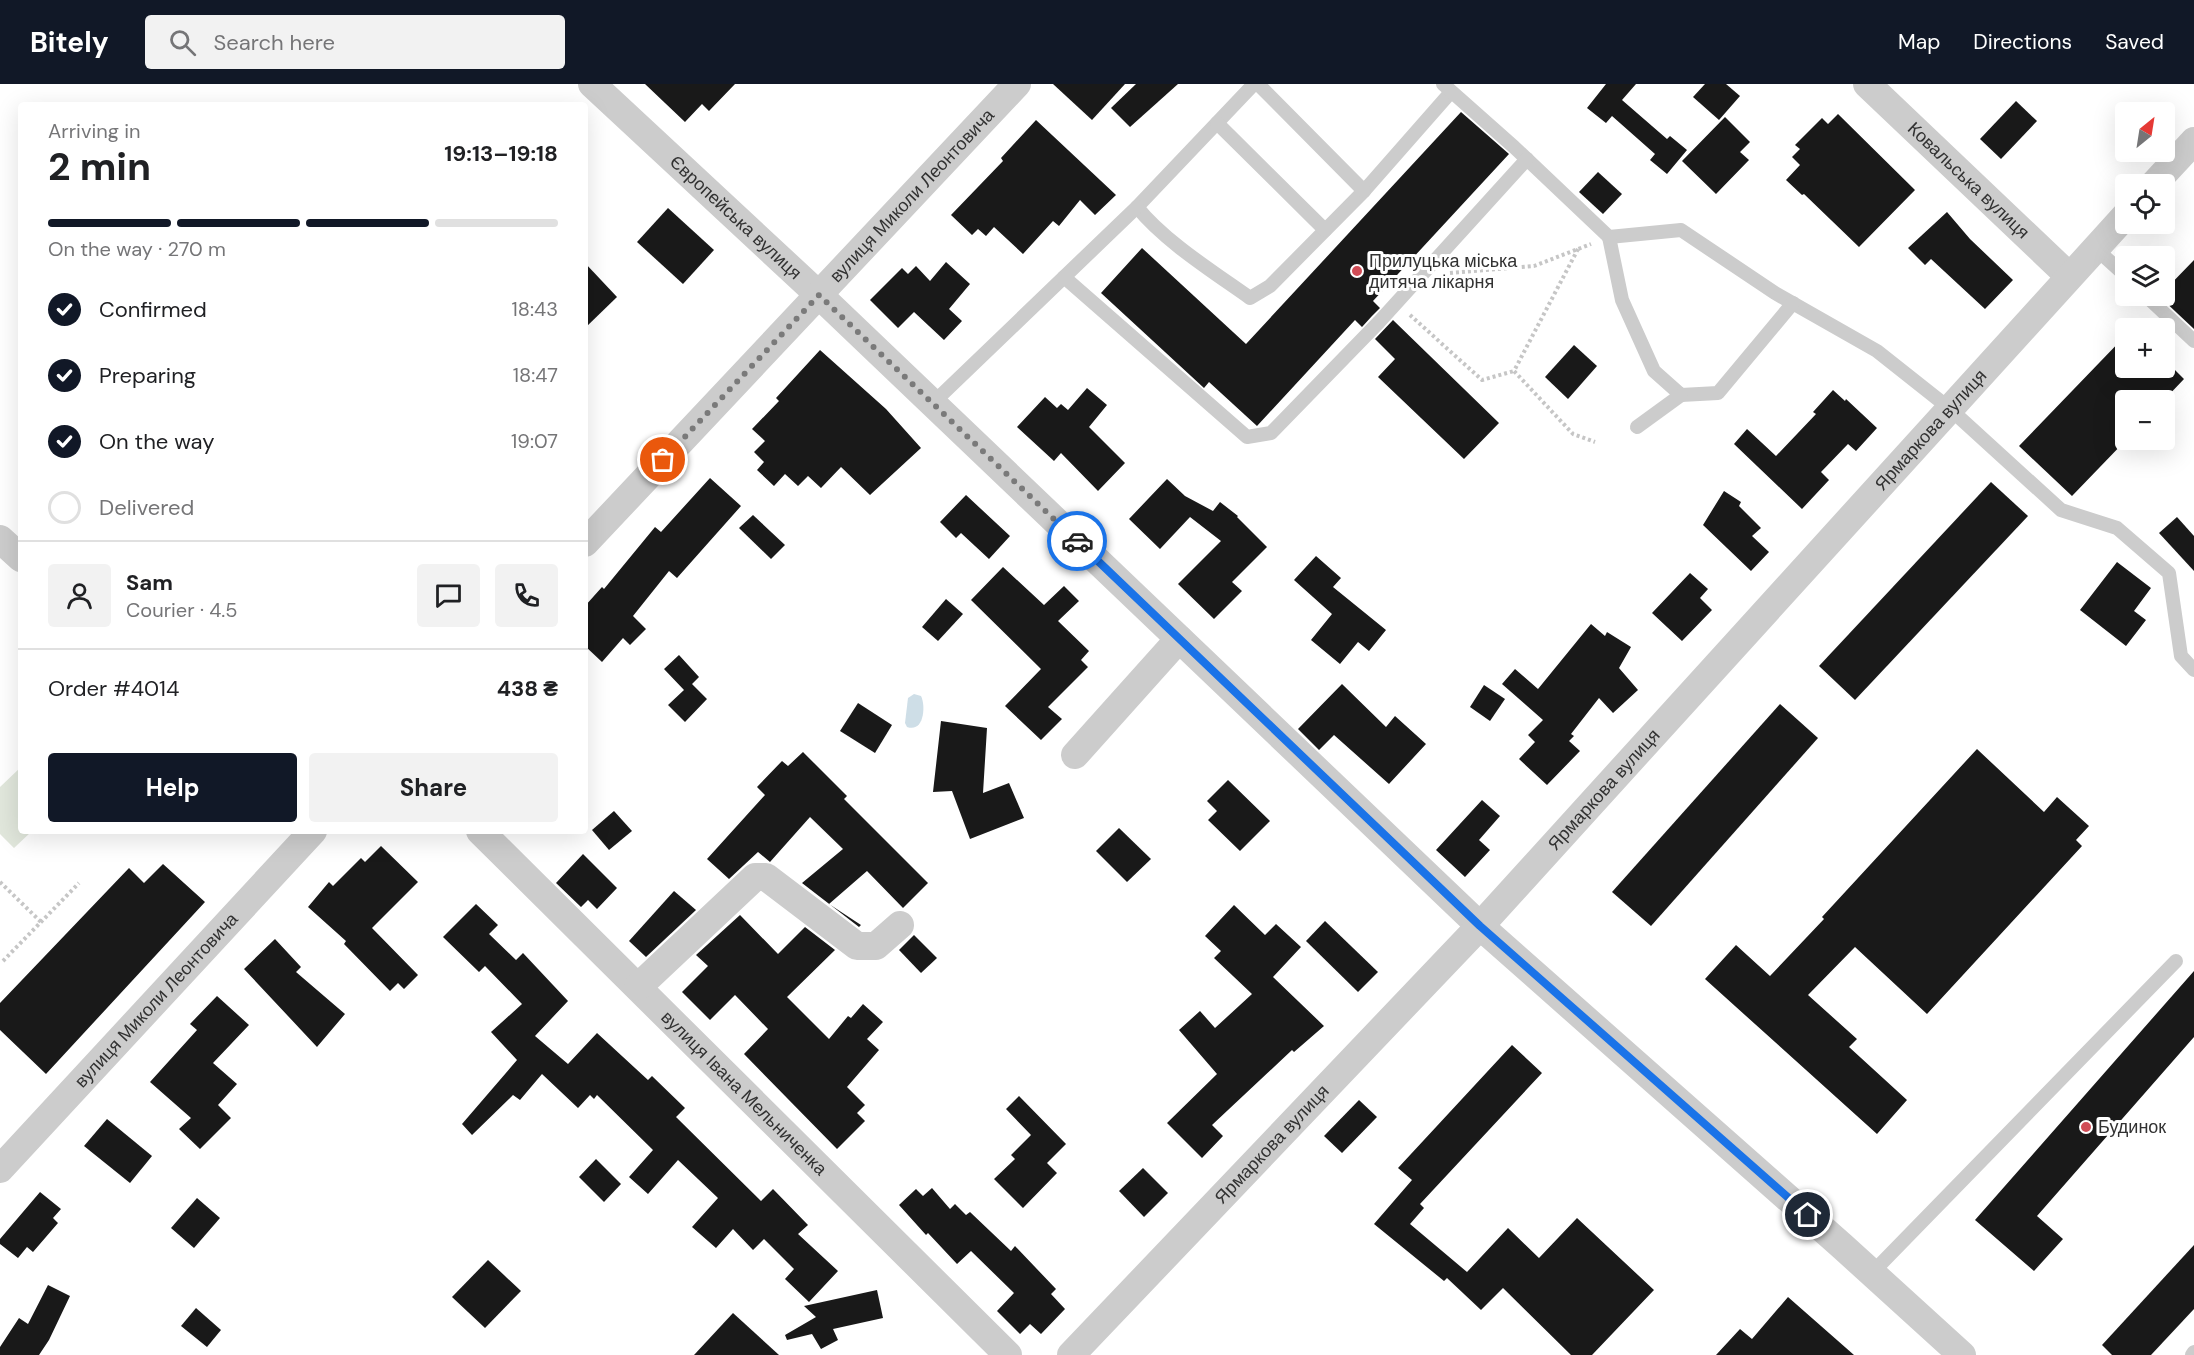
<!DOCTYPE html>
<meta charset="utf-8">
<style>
:root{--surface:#fff;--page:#f2f2f2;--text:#202124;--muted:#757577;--line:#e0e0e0;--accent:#111827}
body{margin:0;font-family:"DM Sans",sans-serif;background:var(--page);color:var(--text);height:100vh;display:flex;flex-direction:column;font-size:22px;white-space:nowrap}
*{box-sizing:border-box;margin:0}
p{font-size:20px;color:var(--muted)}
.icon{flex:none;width:33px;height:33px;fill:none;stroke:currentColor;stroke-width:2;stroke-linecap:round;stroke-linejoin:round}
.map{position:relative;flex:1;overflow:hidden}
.drawer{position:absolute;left:18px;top:18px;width:570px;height:732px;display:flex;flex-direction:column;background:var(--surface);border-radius:6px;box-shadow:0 6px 24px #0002}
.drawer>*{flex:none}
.needle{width:39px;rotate:30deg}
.tools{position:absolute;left:2115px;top:18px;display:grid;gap:12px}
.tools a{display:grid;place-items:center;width:60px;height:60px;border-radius:6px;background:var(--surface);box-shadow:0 6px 24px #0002;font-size:30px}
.pin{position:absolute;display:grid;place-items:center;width:51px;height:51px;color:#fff;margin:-26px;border:3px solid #fff;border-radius:50%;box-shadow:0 2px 6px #0007}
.courier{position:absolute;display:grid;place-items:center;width:60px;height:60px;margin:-30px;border:4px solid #1a73e8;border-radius:50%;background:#fff;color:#222;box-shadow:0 2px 8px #0007}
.summary em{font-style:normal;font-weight:700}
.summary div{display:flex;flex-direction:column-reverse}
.summary{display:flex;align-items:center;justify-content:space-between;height:102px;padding:0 30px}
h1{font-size:39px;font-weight:700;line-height:45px}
.bar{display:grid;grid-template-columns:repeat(4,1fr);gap:9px 6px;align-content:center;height:72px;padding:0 30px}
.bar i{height:8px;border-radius:4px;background:var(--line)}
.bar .on{background:var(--accent)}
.bar p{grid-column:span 4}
.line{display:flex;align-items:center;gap:15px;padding:0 30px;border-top:2px solid var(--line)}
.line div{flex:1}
.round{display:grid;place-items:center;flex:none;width:63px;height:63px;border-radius:6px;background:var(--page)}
ol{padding:0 30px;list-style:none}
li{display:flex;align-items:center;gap:18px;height:66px}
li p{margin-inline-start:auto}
li .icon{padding:6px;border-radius:50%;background:var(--accent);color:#fff;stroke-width:4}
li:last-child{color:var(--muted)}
li i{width:33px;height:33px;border:3px solid var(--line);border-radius:50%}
.button{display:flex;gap:12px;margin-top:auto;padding:12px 30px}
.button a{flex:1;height:69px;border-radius:6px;background:var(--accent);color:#fff;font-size:24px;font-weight:700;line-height:69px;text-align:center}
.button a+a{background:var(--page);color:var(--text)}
header{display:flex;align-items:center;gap:36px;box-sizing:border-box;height:84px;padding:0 30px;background:var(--accent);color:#fff}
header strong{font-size:28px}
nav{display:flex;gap:33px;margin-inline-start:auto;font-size:21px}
.search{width:420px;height:54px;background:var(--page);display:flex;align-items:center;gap:15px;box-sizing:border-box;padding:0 21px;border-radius:6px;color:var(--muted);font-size:22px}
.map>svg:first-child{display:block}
</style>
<header>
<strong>Bitely</strong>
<div class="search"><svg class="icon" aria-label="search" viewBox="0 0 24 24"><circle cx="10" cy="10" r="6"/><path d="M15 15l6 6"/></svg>Search here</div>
<nav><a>Map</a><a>Directions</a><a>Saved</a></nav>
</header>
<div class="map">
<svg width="2194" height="1271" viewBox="0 0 2194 1271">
<rect width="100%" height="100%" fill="#fff"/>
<path fill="#e1e7dc" d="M 21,683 L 21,747 L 32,747 L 14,764 L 0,750 L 0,703 Z"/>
<path fill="#cedee7" d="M 914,610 L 921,612 C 926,622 924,649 907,643 L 905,639 L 908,614 Z"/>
<g fill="#191919">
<path d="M 645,0 L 735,0 L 709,27 L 702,20 L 685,38 Z"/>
<path d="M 1053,0 L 1125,0 L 1092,36 Z"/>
<path d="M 1136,0 L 1178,0 L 1130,43 L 1111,24 Z"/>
<path d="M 1606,0 L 1636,0 L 1622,16 L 1667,55 L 1670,52 L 1687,66 L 1667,90 L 1650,76 L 1655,70 L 1612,32 L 1606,39 L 1587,24 Z"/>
<path d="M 1705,0 L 1726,0 L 1740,12 L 1719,36 L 1693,13 Z"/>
<path d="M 2016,17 L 2037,37 L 2001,75 L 1980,55 Z"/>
<path d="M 1461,28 L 1509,70 L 1373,217 L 1380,224 L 1372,232 L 1362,243 L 1355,236 L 1257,342 L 1209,298 L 1204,304 L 1101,209 L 1142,164 L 1246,260 Z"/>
<path d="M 1838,30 L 1915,106 L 1859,163 L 1804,110 L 1802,111 L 1786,96 L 1800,81 L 1792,73 L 1800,65 L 1795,61 L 1822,34 L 1828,40 Z"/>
<path d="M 1725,33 L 1750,58 L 1740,68 L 1749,76 L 1716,110 L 1682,77 Z"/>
<path d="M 1036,36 L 1116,111 L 1095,131 L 1080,116 L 1059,142 L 1053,137 L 1023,170 L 994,143 L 986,152 L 978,145 L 972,151 L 951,131 L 1003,77 L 1001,74 Z"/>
<path d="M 1598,88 L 1622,110 L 1603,130 L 1579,108 Z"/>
<path d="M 668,124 L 714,166 L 683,200 L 637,158 Z"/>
<path d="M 1947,128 L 1970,155 L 2013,196 L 1985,225 L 1931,175 L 1925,181 L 1908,164 Z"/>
<path d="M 2194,176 L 2194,245 L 2160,213 L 2164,212 L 2164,207 Z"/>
<path d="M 946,178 L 970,200 L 949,225 L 962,237 L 944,256 L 914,228 L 898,244 L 870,216 L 902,184 L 908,190 L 916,182 L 930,197 Z"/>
<path d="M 585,179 L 617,213 L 585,244 Z"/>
<path d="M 1393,236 L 1499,339 L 1464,375 L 1378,293 L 1395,275 L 1375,255 Z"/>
<path d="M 2126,251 L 2126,284 L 2173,284 L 2184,295 L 2164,316 L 2126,316 L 2126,356 L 2072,412 L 2019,362 Z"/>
<path d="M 1574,261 L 1597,282 L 1568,315 L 1545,293 Z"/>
<path d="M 820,266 L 886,325 L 921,364 L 870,411 L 841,383 L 821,404 L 808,392 L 798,402 L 785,390 L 774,402 L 757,386 L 764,378 L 754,368 L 765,357 L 752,345 L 779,317 L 776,314 Z"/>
<path d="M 1087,304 L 1107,321 L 1089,343 L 1125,379 L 1098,407 L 1061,369 L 1054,377 L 1017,343 L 1045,313 L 1057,324 L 1061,320 L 1068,326 Z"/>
<path d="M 1833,306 L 1845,317 L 1846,315 L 1877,344 L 1856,367 L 1848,360 L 1821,388 L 1829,396 L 1802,425 L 1734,360 L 1747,345 L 1776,372 L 1816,330 L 1813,328 Z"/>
<path d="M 710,394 L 741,422 L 677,494 L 669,487 L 633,532 L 646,545 L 630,561 L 623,554 L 602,578 L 585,562 L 585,522 L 602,503 L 604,505 L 655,443 L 661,448 Z"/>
<path d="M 1167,395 L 1185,412 L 1213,427 L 1220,418 L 1238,432 L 1237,433 L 1267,463 L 1232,498 L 1242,507 L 1214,535 L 1178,500 L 1221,457 L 1190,433 L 1160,465 L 1129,435 Z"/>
<path d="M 1991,398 L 2028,432 L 1855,616 L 1819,582 Z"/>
<path d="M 1724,407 L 1741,418 L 1739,422 L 1761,444 L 1752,452 L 1769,468 L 1751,487 L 1703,441 Z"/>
<path d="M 966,411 L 1010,452 L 989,475 L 961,449 L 956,454 L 940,438 Z"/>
<path d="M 753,431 L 785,461 L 771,475 L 739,444 Z"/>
<path d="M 2177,433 L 2194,452 L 2194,487 L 2159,449 Z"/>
<path d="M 1316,472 L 1341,494 L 1333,503 L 1386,546 L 1369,567 L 1358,558 L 1340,580 L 1311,556 L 1332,530 L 1294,496 Z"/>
<path d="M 2117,478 L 2151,504 L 2134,527 L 2146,536 L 2126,562 L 2080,526 Z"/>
<path d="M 1003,483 L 1044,521 L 1064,502 L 1079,517 L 1058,537 L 1089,567 L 1081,576 L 1088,583 L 1048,623 L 1062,635 L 1041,656 L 1005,622 L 1041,585 L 971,516 Z"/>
<path d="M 1690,489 L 1708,505 L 1700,514 L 1712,526 L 1682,557 L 1652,529 Z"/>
<path d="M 946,515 L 963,530 L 938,557 L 922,543 Z"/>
<path d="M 1591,540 L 1605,552 L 1607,548 L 1631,563 L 1619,584 L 1638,606 L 1613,629 L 1599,614 L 1571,650 L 1574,652 L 1569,657 L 1580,667 L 1547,701 L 1519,675 L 1535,658 L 1528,651 L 1543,636 L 1502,600 L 1515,585 L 1538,605 Z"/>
<path d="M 679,571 L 699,593 L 692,600 L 707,615 L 685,638 L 668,621 L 684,606 L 664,585 Z"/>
<path d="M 1342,600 L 1386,643 L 1395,632 L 1426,660 L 1389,700 L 1334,651 L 1319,666 L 1298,645 Z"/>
<path d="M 1484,601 L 1505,615 L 1490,637 L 1470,623 Z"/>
<path d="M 858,619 L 892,641 L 875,669 L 840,647 Z"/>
<path d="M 1780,620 L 1818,654 L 1651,842 L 1612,808 Z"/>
<path d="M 941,637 L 987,644 L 983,709 L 1009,699 L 1024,734 L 970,755 L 952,707 L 933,708 Z"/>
<path d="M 1977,665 L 2044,728 L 2057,713 L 2089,742 L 2076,756 L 2082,762 L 1927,930 L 1855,863 L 1808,911 L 1857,955 L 1849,963 L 1907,1016 L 1877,1050 L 1705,895 L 1736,861 L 1770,892 L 1824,835 L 1822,833 Z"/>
<path d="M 803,668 L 847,712 L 844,715 L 928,799 L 903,824 L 867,787 L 829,820 L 861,841 L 859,843 L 802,799 L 843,765 L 810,733 L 770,778 L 758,768 L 729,795 L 707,775 L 765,711 L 757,703 L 782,677 L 788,682 Z"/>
<path d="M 1228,696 L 1270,737 L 1240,767 L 1208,736 L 1217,727 L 1207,717 Z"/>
<path d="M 1482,716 L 1500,732 L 1479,756 L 1490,766 L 1465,793 L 1436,766 Z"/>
<path d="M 614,727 L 632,747 L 609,766 L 592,746 Z"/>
<path d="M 1119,744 L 1151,775 L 1127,798 L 1096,767 Z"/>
<path d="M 381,762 L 418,798 L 372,844 L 418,891 L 404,905 L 398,899 L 390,907 L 344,860 L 346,857 L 308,823 L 329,798 L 333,802 L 361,774 L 365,778 Z"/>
<path d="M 583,770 L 617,804 L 597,825 L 588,816 L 581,823 L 556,799 Z"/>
<path d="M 163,780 L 205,818 L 46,990 L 0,946 L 0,919 L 129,784 L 144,799 Z"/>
<path d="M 674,807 L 696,826 L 646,873 L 629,857 Z"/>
<path d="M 476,820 L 498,841 L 489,850 L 516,876 L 523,869 L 568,917 L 535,952 L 568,980 L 597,949 L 648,996 L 652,992 L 685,1024 L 676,1033 L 761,1117 L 773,1105 L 808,1141 L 798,1150 L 838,1187 L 809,1218 L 785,1195 L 794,1185 L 764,1155 L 753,1166 L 733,1145 L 716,1164 L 692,1143 L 718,1114 L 678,1076 L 648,1110 L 629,1093 L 653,1066 L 597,1011 L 594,1015 L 590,1011 L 578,1024 L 542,990 L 520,1016 L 513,1011 L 472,1051 L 462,1040 L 517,976 L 491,948 L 522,920 L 485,882 L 479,888 L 443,853 Z"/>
<path d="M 1234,821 L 1265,851 L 1276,840 L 1301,863 L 1273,893 L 1324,942 L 1294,968 L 1292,966 L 1212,1041 L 1223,1052 L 1202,1074 L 1167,1039 L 1217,990 L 1179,946 L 1200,927 L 1215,944 L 1252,910 L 1214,874 L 1221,867 L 1205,852 Z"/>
<path d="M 740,831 L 778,870 L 805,843 L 835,866 L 787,913 L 829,955 L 848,932 L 851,934 L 863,920 L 883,938 L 867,955 L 879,966 L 847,1003 L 865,1021 L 857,1029 L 865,1037 L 837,1065 L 744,970 L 768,945 L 735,911 L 710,936 L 682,908 L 708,882 L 696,871 Z"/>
<path d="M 1325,837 L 1378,888 L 1358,908 L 1306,857 Z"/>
<path d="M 914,851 L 937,874 L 921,889 L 899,866 Z"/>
<path d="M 275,855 L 301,883 L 296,888 L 345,930 L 317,963 L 244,885 Z"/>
<path d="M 2194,887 L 2194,953 L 2037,1132 L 2063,1155 L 2034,1187 L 1975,1136 Z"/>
<path d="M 217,912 L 249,941 L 213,979 L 237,1000 L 218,1021 L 231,1034 L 200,1065 L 179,1045 L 191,1034 L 150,998 L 197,946 L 190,940 Z"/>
<path d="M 1512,961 L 1542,989 L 1420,1120 L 1424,1124 L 1410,1140 L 1467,1188 L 1508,1144 L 1539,1174 L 1577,1134 L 1654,1206 L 1592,1271 L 1571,1271 L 1503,1204 L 1481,1226 L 1447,1194 L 1444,1197 L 1374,1140 L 1412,1096 L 1398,1084 Z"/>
<path d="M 1019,1012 L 1066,1060 L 1047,1079 L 1057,1089 L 1023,1124 L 994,1095 L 1015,1075 L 1011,1071 L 1031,1051 L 1006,1025 Z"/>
<path d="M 1359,1016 L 1377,1033 L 1342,1069 L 1324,1052 Z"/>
<path d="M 107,1035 L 152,1072 L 130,1099 L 84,1062 Z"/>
<path d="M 596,1075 L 621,1100 L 604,1118 L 579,1093 Z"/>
<path d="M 1143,1084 L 1168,1109 L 1144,1133 L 1119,1107 Z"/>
<path d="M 932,1104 L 950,1125 L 955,1120 L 966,1131 L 970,1128 L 1011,1167 L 1015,1162 L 1056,1205 L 1051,1210 L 1065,1225 L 1041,1250 L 1030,1240 L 1020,1250 L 997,1227 L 1014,1209 L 971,1167 L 957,1180 L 928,1149 L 926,1151 L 899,1121 L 916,1105 L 923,1112 Z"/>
<path d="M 40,1108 L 61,1125 L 53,1134 L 58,1139 L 33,1168 L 27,1163 L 18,1174 L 0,1160 L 0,1155 Z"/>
<path d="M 197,1114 L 220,1134 L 194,1164 L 171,1144 Z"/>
<path d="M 2194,1161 L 2194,1225 L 2151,1271 L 2112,1271 L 2102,1261 Z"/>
<path d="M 488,1176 L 521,1207 L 485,1244 L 452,1213 Z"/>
<path d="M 48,1201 L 70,1212 L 49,1256 L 39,1271 L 0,1271 L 0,1263 L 19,1234 L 28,1240 Z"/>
<path d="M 877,1206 L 883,1234 L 833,1245 L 838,1256 L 821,1265 L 812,1250 L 787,1256 L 785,1251 L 816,1233 L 804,1222 Z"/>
<path d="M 1788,1213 L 1854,1271 L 1716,1271 L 1740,1245 L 1752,1255 Z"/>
<path d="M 196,1224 L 221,1246 L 207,1263 L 181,1242 Z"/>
<path d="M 733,1229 L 779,1271 L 694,1271 Z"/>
</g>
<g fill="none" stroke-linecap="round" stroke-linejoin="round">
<g stroke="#c6c6c6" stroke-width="4" stroke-dasharray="3 3" stroke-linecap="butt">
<path d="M 1578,165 L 1514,287 L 1573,350 L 1595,358"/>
<path d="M 1450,189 L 1534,182 L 1591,160"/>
<path d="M 1410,231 L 1482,296 L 1514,287"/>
<path d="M 0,798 L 41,838"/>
<path d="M 3,877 L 79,799"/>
</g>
<g stroke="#ccc" stroke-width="14">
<path d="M 1254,0 L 1137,123 C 1164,157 1215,189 1250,214 L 1270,202 L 1364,107 L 1451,8"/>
<path d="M 1258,0 L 1364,107"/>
<path d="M 1443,0 L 1514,63 L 1609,153 L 1681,146 L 1775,209 L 1877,267 L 1949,324 L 2061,426 L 2117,444 L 2169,489 L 2181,572 L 2194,586"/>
<path d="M 1217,39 L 1325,146"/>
<path d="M 1609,153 L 1622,216 L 1654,287 L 1681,311 L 1718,309 L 1793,219"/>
<path d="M 2095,164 L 2126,192"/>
<path d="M 1064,193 L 1247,353 L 1271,349 L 1379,238 L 1527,75"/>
<path d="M 2146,212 L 2194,257"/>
<path d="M 933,319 L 1137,123"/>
<path d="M 1637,343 L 1681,311"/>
<path d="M 1872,1189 L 2176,877"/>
<path d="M 2192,1271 L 2194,1268"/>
</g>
<g stroke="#ccc" stroke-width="28">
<path id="s1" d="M 592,0 L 819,211 L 1480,842 L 1842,1162 L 1962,1271"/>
<path id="s2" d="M 1867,0 L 2069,192"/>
<path d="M 2154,100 L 2194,57"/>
<path d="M 0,455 L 21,474"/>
<path id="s3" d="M 585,459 L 1017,0"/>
<path d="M 1075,671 L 1179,555"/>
<path id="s4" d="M 480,747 L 1008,1271"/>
<path d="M 638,903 L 755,793 L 766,793 L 857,862 L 876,862 L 900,841"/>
<path id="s5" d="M 0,1085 L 313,747"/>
<path id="s6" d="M 1071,1271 L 1480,842 L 2126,131"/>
</g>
</g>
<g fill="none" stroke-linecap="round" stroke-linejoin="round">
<path stroke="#7a7a7a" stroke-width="6" stroke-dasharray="0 10.8" d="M 663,376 L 819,211 L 1077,457"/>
<path stroke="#1a73e8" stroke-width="8" d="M 1077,457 L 1480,842 L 1808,1131"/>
</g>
<g fill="#d04c56" stroke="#fff" stroke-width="2">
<circle cx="1357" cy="187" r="6"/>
<circle cx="2086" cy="1043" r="6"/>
</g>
<g text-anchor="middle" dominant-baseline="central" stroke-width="6" stroke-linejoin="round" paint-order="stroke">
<g font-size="18" fill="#323232" stroke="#fff">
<text stroke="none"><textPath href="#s2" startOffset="140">Ковальська вулиця</textPath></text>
<text stroke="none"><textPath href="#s3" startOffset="477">вулиця Миколи Леонтовича</textPath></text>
<text stroke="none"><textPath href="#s1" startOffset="196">Європейська вулиця</textPath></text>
<text stroke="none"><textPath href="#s6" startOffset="1263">Ярмаркова вулиця</textPath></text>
<text stroke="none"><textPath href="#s6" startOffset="777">Ярмаркова вулиця</textPath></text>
<text stroke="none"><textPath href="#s5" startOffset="230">вулиця Миколи Леонтовича</textPath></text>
<text stroke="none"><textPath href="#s4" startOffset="372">вулиця Івана Мельниченка</textPath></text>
<text stroke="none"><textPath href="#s6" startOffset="291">Ярмаркова вулиця</textPath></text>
</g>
<g font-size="18" fill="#323232" stroke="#fff" text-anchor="start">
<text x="1369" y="177">Прилуцька міська<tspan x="1369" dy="21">дитяча лікарня</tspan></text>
<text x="2098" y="1043">Будинок</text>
</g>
</g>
</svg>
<div class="tools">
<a><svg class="needle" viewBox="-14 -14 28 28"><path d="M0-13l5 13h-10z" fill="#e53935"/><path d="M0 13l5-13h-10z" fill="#757577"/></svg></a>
<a><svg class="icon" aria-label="locate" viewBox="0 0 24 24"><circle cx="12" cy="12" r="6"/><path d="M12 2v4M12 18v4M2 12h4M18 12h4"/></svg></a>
<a><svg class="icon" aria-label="layers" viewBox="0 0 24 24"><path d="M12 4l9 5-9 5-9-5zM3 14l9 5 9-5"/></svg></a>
<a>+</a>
<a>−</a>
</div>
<div class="pin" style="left:663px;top:376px;background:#ea580c"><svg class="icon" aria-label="bag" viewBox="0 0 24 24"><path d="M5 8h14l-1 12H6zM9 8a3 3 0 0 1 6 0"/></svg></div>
<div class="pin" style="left:1808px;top:1131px;background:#1f2937"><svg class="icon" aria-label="home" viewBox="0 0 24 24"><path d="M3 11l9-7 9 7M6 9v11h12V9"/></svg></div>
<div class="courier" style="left:1077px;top:457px"><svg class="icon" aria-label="car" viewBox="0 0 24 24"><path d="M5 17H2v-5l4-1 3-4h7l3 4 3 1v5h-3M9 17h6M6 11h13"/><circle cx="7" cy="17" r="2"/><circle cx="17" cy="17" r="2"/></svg></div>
<section class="drawer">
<div class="summary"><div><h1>2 min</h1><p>Arriving in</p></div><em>19:13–19:18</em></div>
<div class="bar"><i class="on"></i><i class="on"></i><i class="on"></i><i></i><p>On the way · 270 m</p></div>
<ol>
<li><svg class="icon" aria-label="check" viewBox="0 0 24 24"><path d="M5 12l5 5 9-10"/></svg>Confirmed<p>18:43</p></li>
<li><svg class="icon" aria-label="check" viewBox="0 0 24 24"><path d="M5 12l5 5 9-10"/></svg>Preparing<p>18:47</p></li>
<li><svg class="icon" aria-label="check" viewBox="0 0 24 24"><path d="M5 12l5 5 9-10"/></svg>On the way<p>19:07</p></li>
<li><i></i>Delivered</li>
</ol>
<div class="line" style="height:108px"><a class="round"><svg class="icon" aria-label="person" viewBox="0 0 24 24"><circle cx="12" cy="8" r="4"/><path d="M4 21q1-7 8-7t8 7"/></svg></a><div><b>Sam</b><p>Courier · 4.5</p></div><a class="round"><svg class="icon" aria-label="chat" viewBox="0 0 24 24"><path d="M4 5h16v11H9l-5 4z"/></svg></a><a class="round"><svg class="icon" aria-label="phone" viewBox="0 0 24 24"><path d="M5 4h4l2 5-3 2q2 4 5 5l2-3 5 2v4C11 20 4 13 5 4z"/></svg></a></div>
<div class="line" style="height:78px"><div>Order #4014</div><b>438 ₴</b></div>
<div class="button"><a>Help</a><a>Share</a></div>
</section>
</div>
